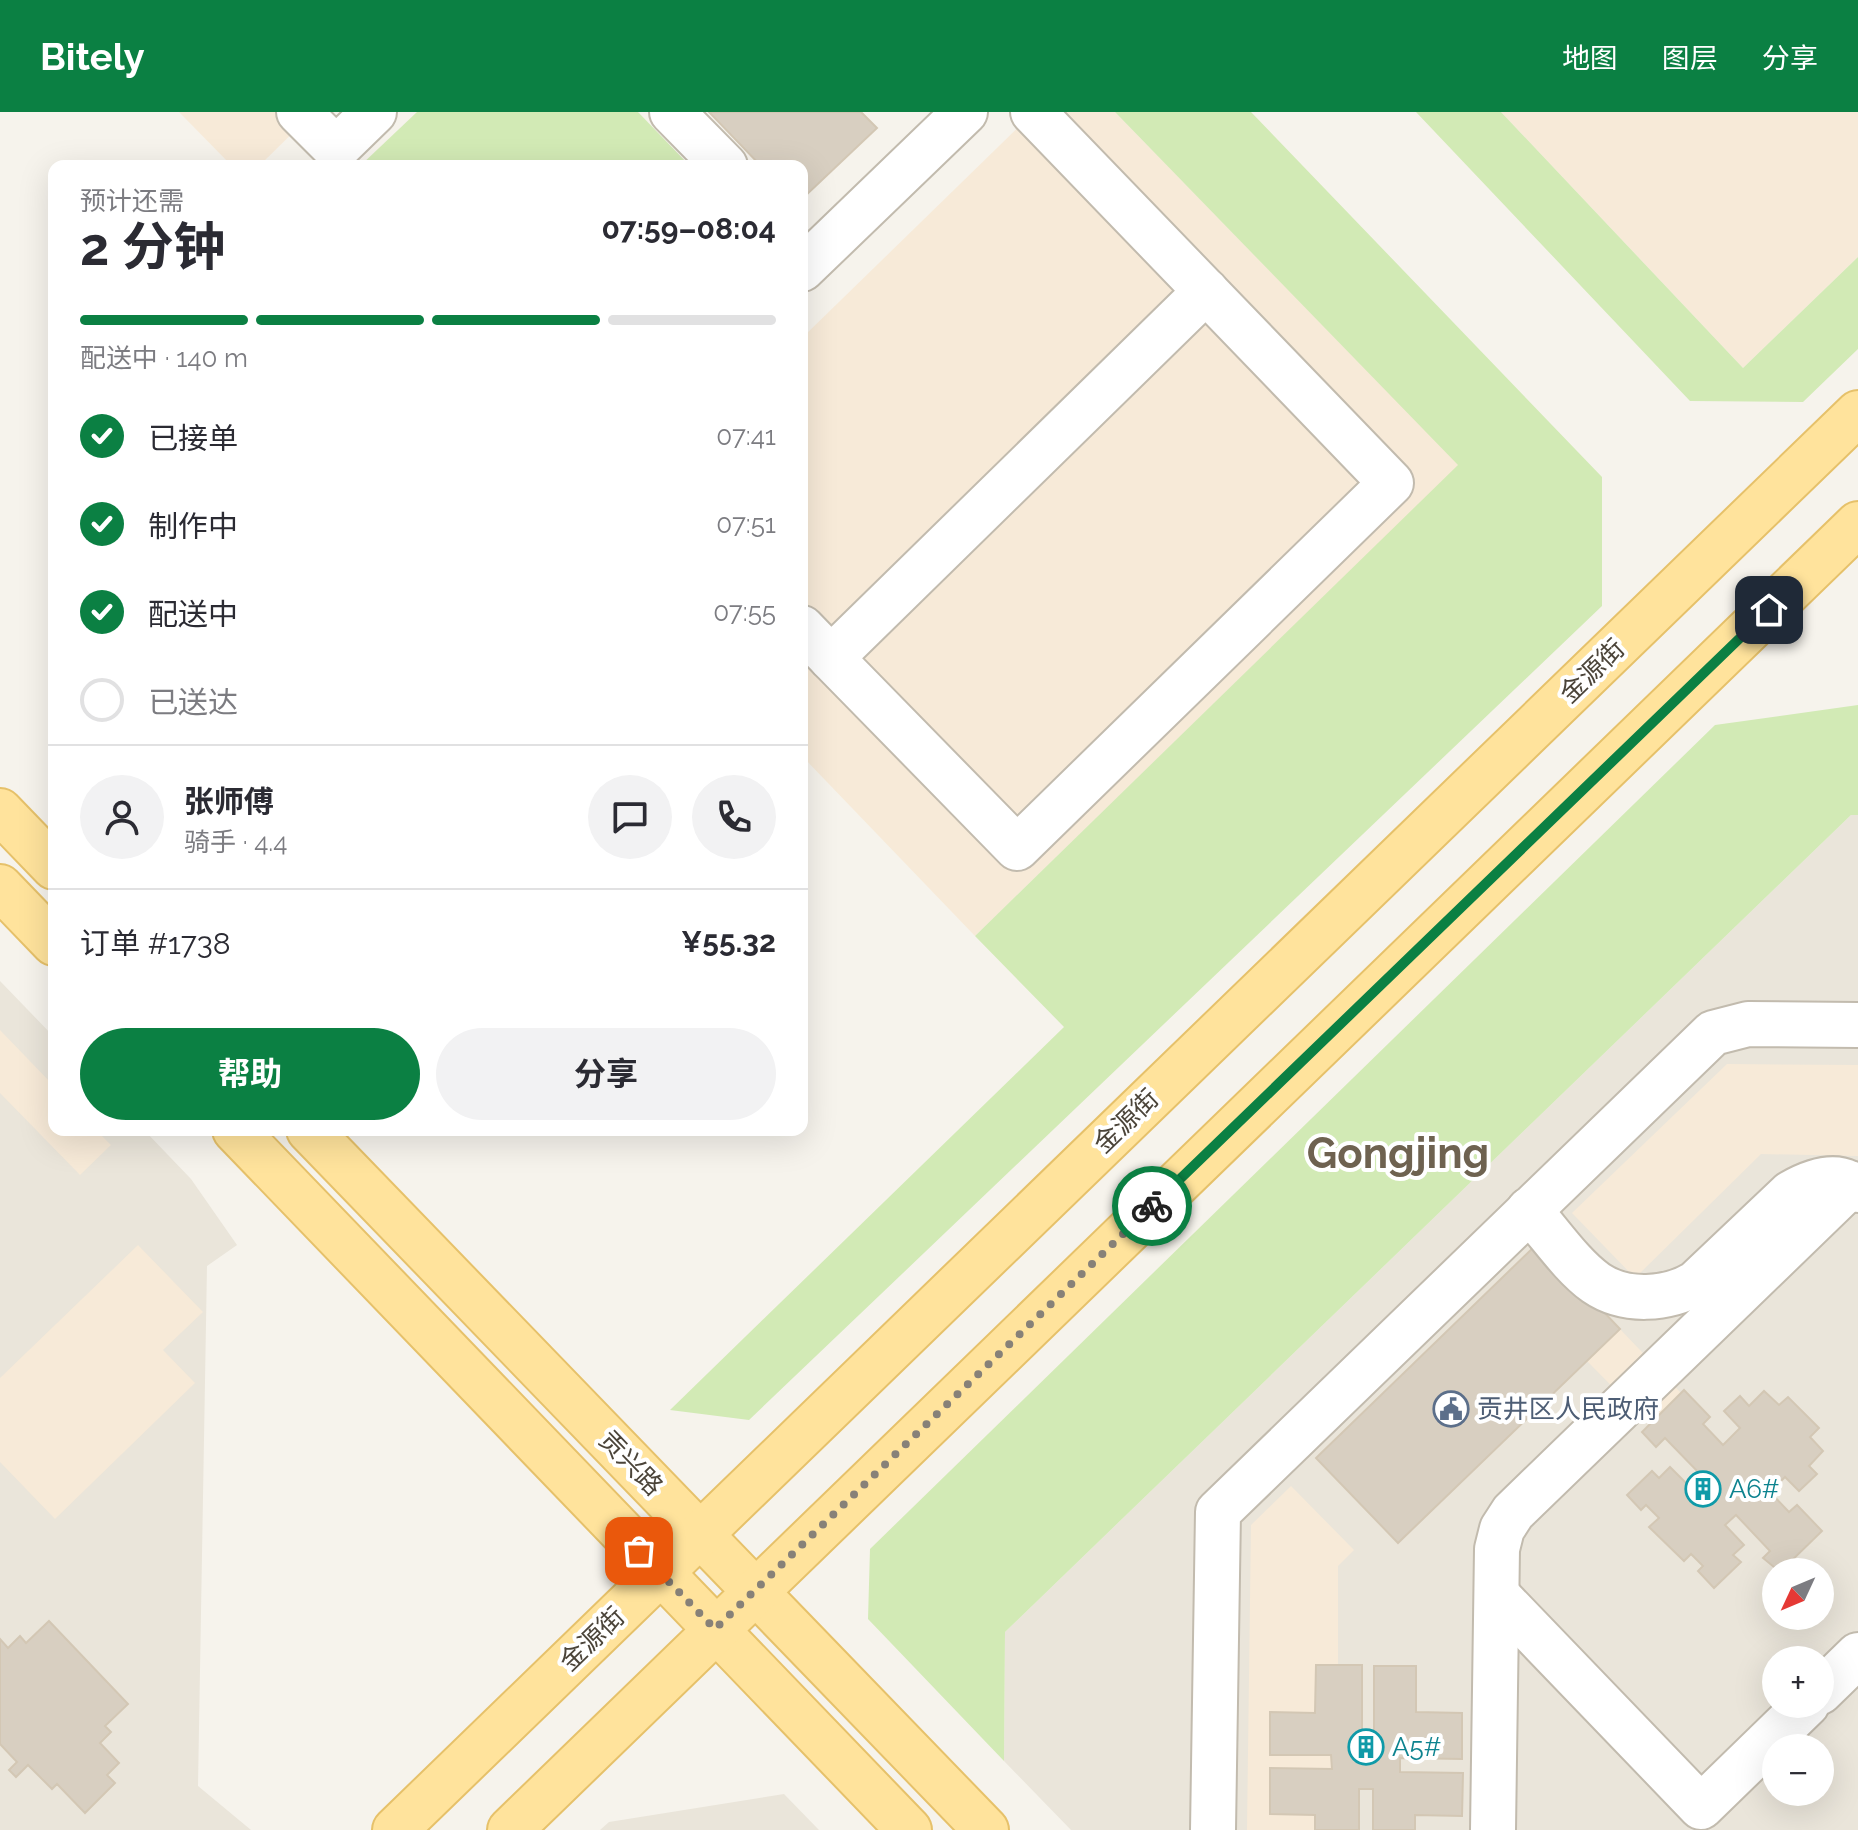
<!DOCTYPE html>
<html lang="zh">
<meta charset="utf-8">
<style>
:root{--surface:#fff;--page:#f2f2f3;--text:#2b2b33;--muted:#7c7c81;--line:#e1e1e2;--accent:#0b8043}
body{margin:0;font-family:Raleway,"Noto Sans SC",sans-serif;background:var(--page);color:var(--text);height:100vh;display:flex;flex-direction:column;font-size:30px;white-space:nowrap}
*{box-sizing:border-box;margin:0}
p{font-size:26px;color:var(--muted)}
.icon{flex:none;width:44px;height:44px;fill:none;stroke:currentColor;stroke-width:2;stroke-linecap:round;stroke-linejoin:round}
.map{position:relative;flex:1;overflow:hidden}
.side{position:absolute;left:48px;top:48px;width:760px;height:976px;display:flex;flex-direction:column;background:var(--surface);border-radius:16px;box-shadow:0 8px 32px #0002}
.side>*{flex:none}
.needle{width:52px;rotate:226deg}
.controls{position:absolute;left:1762px;top:1446px;display:grid;gap:16px}
.controls a{display:grid;place-items:center;width:72px;height:72px;border-radius:50%;background:var(--surface);box-shadow:0 8px 32px #0002;font-size:40px}
.pin{position:absolute;display:grid;place-items:center;width:68px;height:68px;color:#fff;margin:-34px;border-radius:16px;box-shadow:0 4px 12px #0006}
.courier{position:absolute;display:grid;place-items:center;width:80px;height:80px;margin:-40px;border:6px solid #0b8043;border-radius:50%;background:#fff;color:#222;box-shadow:0 2px 10px #0007}
.head em{font-style:normal;font-weight:700}
.head div{display:flex;flex-direction:column-reverse}
.head{display:flex;align-items:center;justify-content:space-between;height:136px;padding:0 32px}
h1{font-size:52px;font-weight:700;line-height:60px}
.bar{display:grid;grid-template-columns:repeat(4,1fr);gap:12px 8px;align-content:center;height:96px;padding:0 32px}
.bar i{height:10px;border-radius:6px;background:var(--line)}
.bar .selected{background:var(--accent)}
.bar p{grid-column:span 4}
.line{display:flex;align-items:center;gap:20px;padding:0 32px;border-top:2px solid var(--line)}
.line div{flex:1}
.round{display:grid;place-items:center;flex:none;width:84px;height:84px;border-radius:42px;background:var(--page)}
ol{padding:0 32px;list-style:none}
li{display:flex;align-items:center;gap:24px;height:88px}
li p{margin-inline-start:auto}
li .icon{padding:8px;border-radius:50%;background:var(--accent);color:#fff;stroke-width:4}
li:last-child{color:var(--muted)}
li i{width:44px;height:44px;border:4px solid var(--line);border-radius:50%}
.action{display:flex;gap:16px;margin-top:auto;padding:16px 32px}
.action a{flex:1;height:92px;border-radius:48px;background:var(--accent);color:#fff;font-size:32px;font-weight:700;line-height:92px;text-align:center}
.action a+a{background:var(--page);color:var(--text)}
header{display:flex;align-items:center;gap:48px;box-sizing:border-box;height:112px;padding:0 40px;background:var(--accent);color:#fff}
header strong{font-size:38px}
nav{display:flex;gap:44px;margin-inline-start:auto;font-size:28px}
.map>svg:first-child{display:block}
</style>
<header>
<strong>Bitely</strong>
<nav><a>地图</a><a>图层</a><a>分享</a></nav>
</header>
<div class="map">
<svg width="1858" height="1718" viewBox="0 0 1858 1718">
<rect width="100%" height="100%" fill="#f6f3ec"/>
<g fill="#eae5da" fill-rule="evenodd">
<path d="M 1851,703 L 1858,703 L 1858,1718 L 1071,1718 L 1004,1649 L 1005,1520 ZM 1776,1460 L 1820,1460 L 1820,1504 L 1776,1504 ZM 1776,1548 L 1820,1548 L 1820,1592 L 1776,1592 ZM 1776,1636 L 1820,1636 L 1820,1680 L 1776,1680 Z"/>
<path d="M 0,869 L 54,925 L 54,1018 L 144,1018 L 191,1067 L 237,1133 L 207,1154 L 198,1674 L 251,1718 L 0,1718 Z"/>
<path d="M 784,1682 L 819,1718 L 600,1718 L 609,1710 Z"/>
</g>
<g fill="#f7ead8">
<path d="M 179,0 L 314,0 L 259,54 L 232,54 Z"/>
<path d="M 1034,0 L 1115,0 L 1459,353 L 975,824 L 802,644 L 802,226 Z"/>
<path d="M 1501,0 L 1858,0 L 1858,145 L 1743,256 Z"/>
<path d="M 0,918 L 54,974 L 54,1018 L 96,1018 L 111,1033 L 80,1063 L 0,981 Z"/>
<path d="M 1727,952 L 1858,953 L 1858,1044 L 1761,1042 L 1635,1166 L 1572,1101 Z"/>
<path d="M 138,1133 L 203,1200 L 163,1238 L 195,1271 L 55,1407 L 0,1350 L 0,1266 Z"/>
<path d="M 1620,1217 L 1681,1281 L 1649,1312 L 1587,1249 Z"/>
<path d="M 1291,1374 L 1354,1438 L 1338,1454 L 1338,1718 L 1247,1718 L 1251,1413 Z"/>
</g>
<g fill="#d2eab5">
<path d="M 417,0 L 638,0 L 690,54 L 360,54 Z"/>
<path d="M 1115,0 L 1251,0 L 1602,365 L 1602,494 L 749,1308 L 670,1298 L 1064,915 L 975,824 L 1458,353 Z"/>
<path d="M 1416,0 L 1501,0 L 1743,256 L 1858,145 L 1858,237 L 1803,290 L 1690,289 Z"/>
<path d="M 1858,593 L 1858,703 L 1851,703 L 1005,1520 L 1004,1649 L 868,1507 L 870,1437 L 1715,613 Z"/>
</g>
<g fill="#d8cfc1" stroke="#d3c7b4" stroke-width="2">
<path d="M 709,0 L 861,0 L 877,16 L 802,87 L 802,54 L 761,54 Z"/>
<path d="M 1538,1131 L 1620,1217 L 1398,1431 L 1316,1346 Z"/>
<path d="M 1684,1278 L 1710,1305 L 1703,1312 L 1723,1333 L 1740,1316 L 1724,1299 L 1740,1284 L 1749,1294 L 1764,1279 L 1779,1293 L 1788,1285 L 1819,1316 L 1810,1325 L 1823,1339 L 1809,1354 L 1817,1362 L 1799,1379 L 1785,1365 L 1770,1380 L 1789,1400 L 1797,1393 L 1822,1419 L 1780,1460 L 1763,1446 L 1770,1439 L 1736,1403 L 1725,1413 L 1744,1433 L 1733,1443 L 1741,1450 L 1714,1476 L 1698,1459 L 1703,1454 L 1691,1442 L 1684,1449 L 1649,1415 L 1659,1406 L 1646,1393 L 1641,1398 L 1627,1383 L 1652,1359 L 1659,1366 L 1670,1355 L 1689,1374 L 1701,1363 L 1665,1326 L 1656,1335 L 1642,1320 Z"/>
<path d="M 49,1509 L 128,1592 L 105,1614 L 111,1620 L 100,1631 L 119,1651 L 107,1663 L 115,1671 L 85,1701 L 57,1672 L 52,1677 L 28,1653 L 16,1665 L 9,1658 L 17,1650 L 0,1632 L 0,1527 L 8,1536 L 20,1524 L 26,1531 Z"/>
<path d="M 1316,1553 L 1362,1553 L 1362,1626 L 1374,1626 L 1374,1554 L 1416,1554 L 1416,1600 L 1462,1601 L 1462,1647 L 1400,1646 L 1400,1660 L 1463,1661 L 1462,1704 L 1415,1703 L 1415,1718 L 1373,1718 L 1373,1677 L 1359,1677 L 1359,1718 L 1315,1718 L 1315,1703 L 1270,1702 L 1270,1656 L 1332,1657 L 1331,1643 L 1270,1643 L 1270,1600 L 1315,1601 Z"/>
</g>
<g fill="none" stroke-linecap="round" stroke-linejoin="round">
<defs>
<g id="minor">
<path d="M 299,0 L 336,37 L 374,0"/>
<path d="M 672,0 L 725,54"/>
<path d="M 802,157 L 965,0"/>
<path d="M 802,516 L 831,546 L 1206,179"/>
<path d="M 831,546 L 1017,736 L 1391,371 L 1033,0"/>
<path d="M 1529,1098 C 1550,1121 1571,1153 1596,1171 C 1625,1191 1668,1188 1696,1171 L 1791,1081 C 1812,1069 1839,1059 1858,1078"/>
<path d="M 1497,1483 L 1701,1695 L 1807,1592"/>
<path d="M 1820,1580 L 1858,1543"/>
<path d="M 1213,1718 L 1218,1400 L 1713,921 L 1748,912 L 1858,913"/>
<path d="M 1493,1718 L 1497,1437 L 1502,1417 L 1513,1400 L 1852,1072"/>
</g>
<g id="major">
<path d="M 0,699 L 54,755"/>
<path d="M 0,775 L 54,831"/>
<path d="M 235,1018 L 909,1718"/>
<path d="M 309,1018 L 986,1718"/>
<path d="M 395,1718 L 1858,301"/>
<path d="M 510,1718 L 1858,412"/>
</g>
</defs>
<use href="#minor" stroke="#c2bbae" stroke-width="48"/>
<use href="#major" stroke="#e6c16a" stroke-width="48"/>
<use href="#minor" stroke="#fff" stroke-width="44"/>
<use href="#major" stroke="#ffe39c" stroke-width="44"/>
</g>
<g fill="none" stroke-linecap="round" stroke-linejoin="round">
<path stroke="#878178" stroke-width="8" stroke-dasharray="0 14.4" d="M 639,1439 L 715,1517 L 1152,1094"/>
<path stroke="#0b8043" stroke-width="10" d="M 1152,1094 L 1769,498"/>
</g>
<defs>
<symbol id="civic-ring" viewBox="-11 -11 22 22"><circle r="9.5" fill="#fff" stroke="#5c6f8a" stroke-width="1.5"/><path d="M-.6-6.5H3V-4.5H.6V-3L4-1V1h2V6H-6V1h2V-1L-.6-3ZM-1.2 2.5V6h2.4V2.5Z" fill="#5c6f8a"/></symbol>
<symbol id="building-ring" viewBox="-11 -11 22 22"><circle r="9.5" fill="#fff" stroke="#0f9aa8" stroke-width="1.5"/><path d="M-4-6H4V6H1V3H-1V6H-4ZM-2.5-4.3h1.7v1.8h-1.7ZM.8-4.3h1.7v1.8H.8ZM-2.5-1h1.7V.8h-1.7ZM.8-1h1.7V.8H.8Z" fill="#0f9aa8"/></symbol>
</defs>
<g fill-rule="evenodd">
<use href="#civic-ring" x="1431" y="1277" width="40" height="40"/>
<use href="#building-ring" x="1683" y="1357" width="40" height="40"/>
<use href="#building-ring" x="1346" y="1615" width="40" height="40"/>
</g>
<g text-anchor="middle" dominant-baseline="central" stroke-width="8" stroke-linejoin="round" paint-order="stroke">
<g font-size="26" fill="#4b4439" stroke="#fff">
<text transform="translate(1592 559) rotate(-44)">金源街</text>
<text transform="translate(1126 1009) rotate(-44)">金源街</text>
<text transform="translate(631 1351) rotate(46)">贡兴路</text>
<text transform="translate(592 1527) rotate(-44)">金源街</text>
</g>
<g font-size="26" fill="#4e5e75" stroke="#fff" text-anchor="start">
<text x="1477" y="1297">贡井区人民政府</text>
</g>
<g font-size="26" fill="#0d838f" stroke="#fff" text-anchor="start">
<text x="1729" y="1377">A6#</text>
<text x="1392" y="1635">A5#</text>
</g>
<g font-size="42" font-weight="bold" fill="#6e6250" stroke="#fff">
<text x="1398" y="1041">Gongjing</text>
</g>
</g>
</svg>
<div class="controls">
<a><svg class="needle" viewBox="-14 -14 28 28"><path d="M0-13l5 13h-10z" fill="#e53935"/><path d="M0 13l5-13h-10z" fill="#7c7c81"/></svg></a>
<a>+</a>
<a>−</a>
</div>
<div class="pin" style="left:639px;top:1439px;background:#ea580c"><svg class="icon" aria-label="bag" viewBox="0 0 24 24"><path d="M5 8h14l-1 12H6zM9 8a3 3 0 0 1 6 0"/></svg></div>
<div class="pin" style="left:1769px;top:498px;background:#1f2937"><svg class="icon" aria-label="home" viewBox="0 0 24 24"><path d="M3 11l9-7 9 7M6 9v11h12V9"/></svg></div>
<div class="courier" style="left:1152px;top:1094px"><svg class="icon" aria-label="bike" viewBox="0 0 24 24"><circle cx="6" cy="16" r="4"/><circle cx="18" cy="16" r="4"/><path d="M6 16l4-8h5l3 8M10 8l3 8H6M13 5h3"/></svg></div>
<section class="side">
<div class="head"><div><h1>2 分钟</h1><p>预计还需</p></div><em>07:59–08:04</em></div>
<div class="bar"><i class="selected"></i><i class="selected"></i><i class="selected"></i><i></i><p>配送中 · 140 m</p></div>
<ol>
<li><svg class="icon" aria-label="check" viewBox="0 0 24 24"><path d="M5 12l5 5 9-10"/></svg>已接单<p>07:41</p></li>
<li><svg class="icon" aria-label="check" viewBox="0 0 24 24"><path d="M5 12l5 5 9-10"/></svg>制作中<p>07:51</p></li>
<li><svg class="icon" aria-label="check" viewBox="0 0 24 24"><path d="M5 12l5 5 9-10"/></svg>配送中<p>07:55</p></li>
<li><i></i>已送达</li>
</ol>
<div class="line" style="height:144px"><a class="round"><svg class="icon" aria-label="person" viewBox="0 0 24 24"><circle cx="12" cy="8" r="4"/><path d="M4 21q1-7 8-7t8 7"/></svg></a><div><b>张师傅</b><p>骑手 · 4.4</p></div><a class="round"><svg class="icon" aria-label="chat" viewBox="0 0 24 24"><path d="M4 5h16v11H9l-5 4z"/></svg></a><a class="round"><svg class="icon" aria-label="phone" viewBox="0 0 24 24"><path d="M5 4h4l2 5-3 2q2 4 5 5l2-3 5 2v4C11 20 4 13 5 4z"/></svg></a></div>
<div class="line" style="height:104px"><div>订单 #1738</div><b>¥55.32</b></div>
<div class="action"><a>帮助</a><a>分享</a></div>
</section>
</div>
